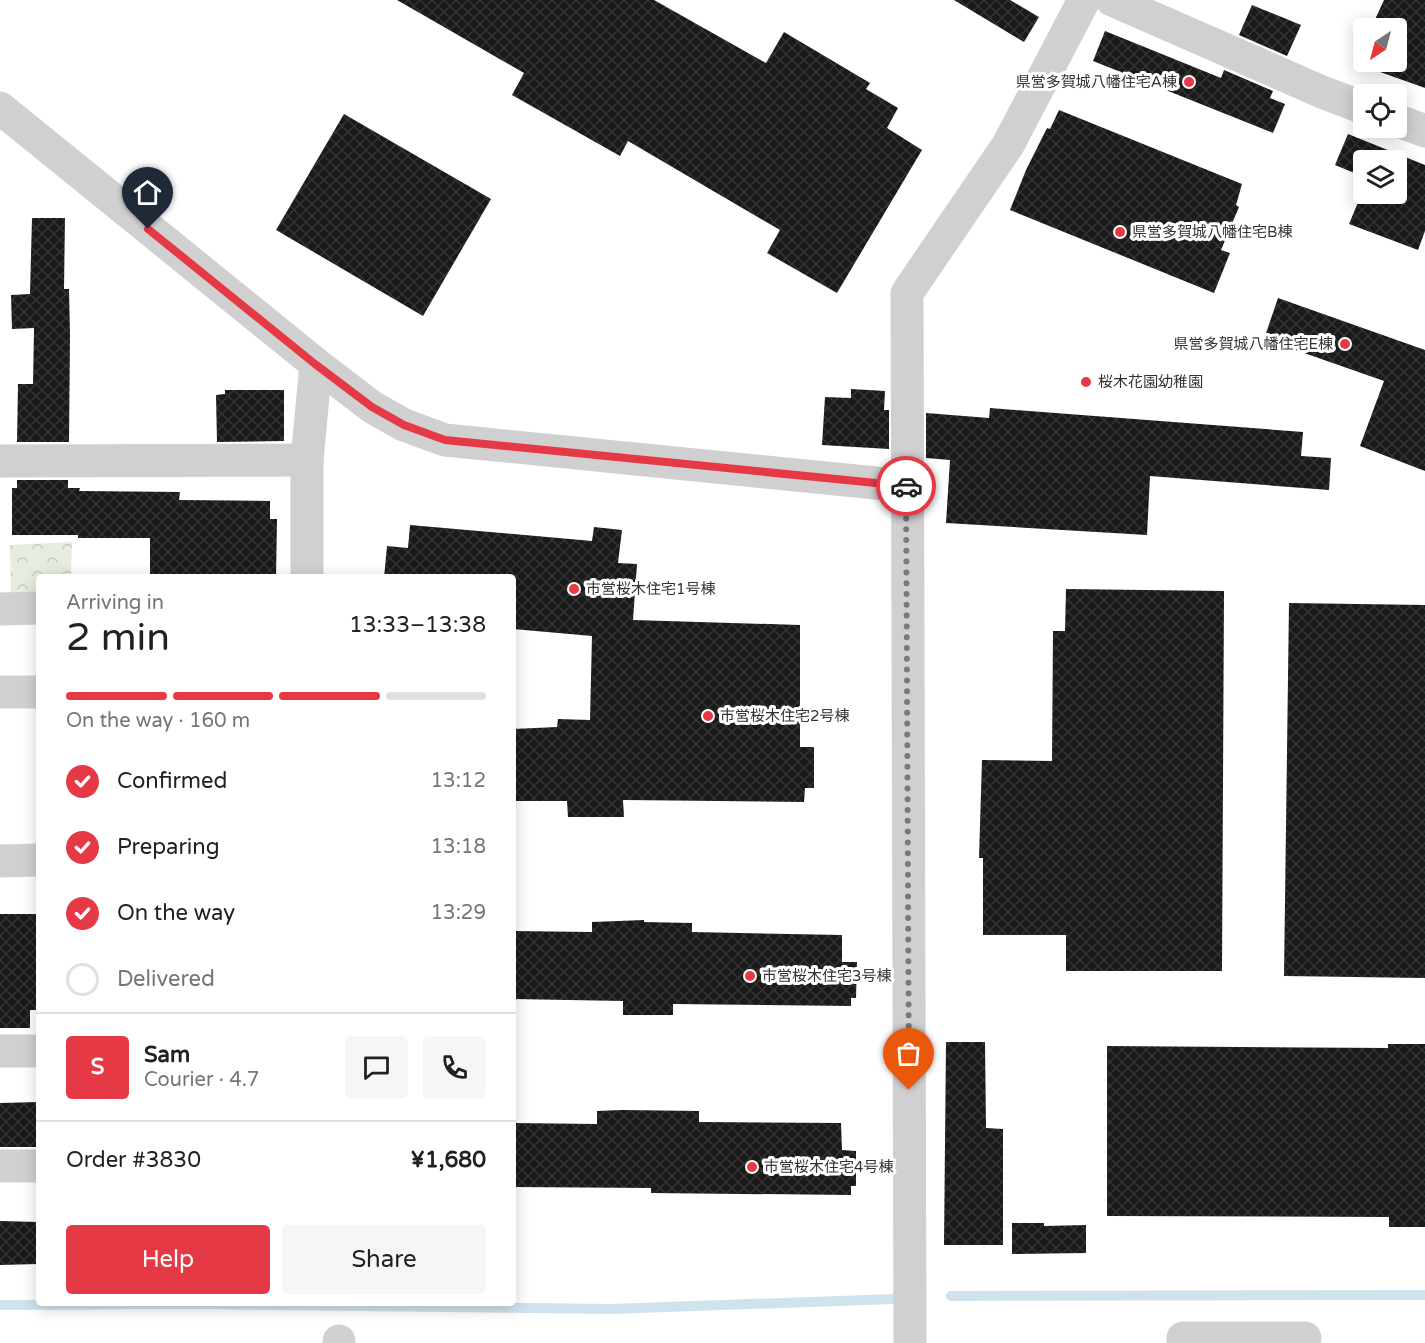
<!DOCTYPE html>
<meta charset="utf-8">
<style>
:root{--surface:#fff;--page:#f6f6f6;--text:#202124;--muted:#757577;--line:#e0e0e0;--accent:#e63946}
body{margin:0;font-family:"Varela Round","Noto Sans JP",sans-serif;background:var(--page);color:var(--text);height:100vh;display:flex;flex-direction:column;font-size:22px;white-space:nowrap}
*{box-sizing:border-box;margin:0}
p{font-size:20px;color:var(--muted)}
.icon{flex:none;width:33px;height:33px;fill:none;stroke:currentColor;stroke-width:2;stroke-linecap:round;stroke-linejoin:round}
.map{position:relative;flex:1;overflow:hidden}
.drawer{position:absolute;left:36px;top:574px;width:480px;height:732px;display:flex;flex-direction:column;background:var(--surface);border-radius:6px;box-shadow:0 3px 15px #0003}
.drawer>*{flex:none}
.needle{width:39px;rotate:216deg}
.controls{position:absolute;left:1353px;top:18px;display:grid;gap:12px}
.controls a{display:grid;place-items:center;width:54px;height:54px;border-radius:6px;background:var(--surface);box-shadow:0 3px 15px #0003;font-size:30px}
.pin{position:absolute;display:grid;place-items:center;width:51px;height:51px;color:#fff;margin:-62px -26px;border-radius:50% 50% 50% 0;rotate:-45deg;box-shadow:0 0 6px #0007}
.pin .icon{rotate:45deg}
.courier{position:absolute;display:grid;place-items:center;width:60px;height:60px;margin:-30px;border:4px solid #e63946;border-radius:50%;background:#fff;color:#222;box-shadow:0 2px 8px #0007}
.headline em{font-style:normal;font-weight:600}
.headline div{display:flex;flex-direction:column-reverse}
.headline{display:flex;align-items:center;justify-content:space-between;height:102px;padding:0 30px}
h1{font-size:39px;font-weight:600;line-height:45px}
.bar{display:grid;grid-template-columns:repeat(4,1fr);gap:9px 6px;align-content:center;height:72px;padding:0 30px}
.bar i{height:8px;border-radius:4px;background:var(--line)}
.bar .on{background:var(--accent)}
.bar p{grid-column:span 4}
.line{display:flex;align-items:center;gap:15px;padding:0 30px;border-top:2px solid var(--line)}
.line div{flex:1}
.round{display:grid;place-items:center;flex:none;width:63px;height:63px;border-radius:6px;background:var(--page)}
ol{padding:0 30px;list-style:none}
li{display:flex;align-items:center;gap:18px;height:66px}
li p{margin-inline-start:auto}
li .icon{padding:6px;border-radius:50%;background:var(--accent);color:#fff;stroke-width:4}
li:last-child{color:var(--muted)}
li i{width:33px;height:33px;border:3px solid var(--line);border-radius:50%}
.primary-button{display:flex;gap:12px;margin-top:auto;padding:12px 30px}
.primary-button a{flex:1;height:69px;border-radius:6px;background:var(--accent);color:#fff;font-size:24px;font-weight:600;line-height:69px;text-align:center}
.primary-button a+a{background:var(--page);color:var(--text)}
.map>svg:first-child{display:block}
</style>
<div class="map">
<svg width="1425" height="1343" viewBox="0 0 1425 1343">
<defs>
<pattern id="park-crowns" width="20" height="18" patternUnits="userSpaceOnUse" patternTransform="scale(1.5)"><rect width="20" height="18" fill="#e6ecdf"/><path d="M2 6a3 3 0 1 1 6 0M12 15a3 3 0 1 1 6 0" fill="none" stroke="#c6cbc0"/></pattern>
<pattern id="building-cross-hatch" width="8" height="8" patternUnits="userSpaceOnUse" patternTransform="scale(1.5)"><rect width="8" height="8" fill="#1a1a1a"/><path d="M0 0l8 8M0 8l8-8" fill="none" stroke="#333"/></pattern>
</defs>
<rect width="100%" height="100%" fill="#fff"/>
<path fill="url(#park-crowns)" d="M 72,542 L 71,577 L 39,578 L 39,602 L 11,596 L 10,545 Z"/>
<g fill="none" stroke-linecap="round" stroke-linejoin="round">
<g stroke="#cfe2ee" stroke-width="10">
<path d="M 951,1296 L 1425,1295"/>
<path d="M 0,1305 L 188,1304 L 611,1309 L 894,1299"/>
</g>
</g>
<g fill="url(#building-cross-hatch)">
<path d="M 397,0 L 654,0 L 766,63 L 784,32 L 870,83 L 866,89 L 898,108 L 887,128 L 922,150 L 837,293 L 767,253 L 780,230 L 628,141 L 620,156 L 512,95 L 524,73 Z"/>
<path d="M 954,0 L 1010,0 L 1039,17 L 1024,42 Z"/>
<path d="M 1384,0 L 1425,0 L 1425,88 L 1355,63 L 1364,45 L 1364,62 L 1396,62 L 1396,28 L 1371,28 Z"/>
<path d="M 1252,5 L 1301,25 L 1287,56 L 1239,35 Z"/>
<path d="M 1105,31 L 1221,78 L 1224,70 L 1273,91 L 1270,98 L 1285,104 L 1273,133 L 1093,61 Z"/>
<path d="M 1059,110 L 1242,184 L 1236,205 L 1239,207 L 1221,250 L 1230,253 L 1214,293 L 1010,210 L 1026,170 L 1047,128 L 1050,129 Z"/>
<path d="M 344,114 L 491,199 L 423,316 L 276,230 Z"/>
<path d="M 1348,134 L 1425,165 L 1425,231 L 1418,250 L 1349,224 L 1364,188 L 1364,194 L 1396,194 L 1396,160 L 1364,160 L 1364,177 L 1335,165 Z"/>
<path d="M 32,218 L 65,218 L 64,289 L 69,289 L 70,334 L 69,442 L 17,442 L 18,384 L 33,384 L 34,328 L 12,329 L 11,295 L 30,294 Z"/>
<path d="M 1278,298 L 1425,350 L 1425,471 L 1360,446 L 1384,381 L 1264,339 Z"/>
<path d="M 851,389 L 885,391 L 884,410 L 889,410 L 889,449 L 822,445 L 825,397 L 851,398 Z"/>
<path d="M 225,390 L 284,390 L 284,441 L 217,442 L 216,395 L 225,394 Z"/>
<path d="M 990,408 L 1303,432 L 1301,456 L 1331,458 L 1329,490 L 1150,476 L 1147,535 L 946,523 L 950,460 L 926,458 L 926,413 L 989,418 Z"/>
<path d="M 17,480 L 68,480 L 68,488 L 80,488 L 79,491 L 180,492 L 179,500 L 270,501 L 270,519 L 277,519 L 276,578 L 150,578 L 150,538 L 78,538 L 78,535 L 12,535 L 12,488 L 17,488 Z"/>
<path d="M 410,525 L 592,541 L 594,527 L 622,530 L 618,563 L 637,564 L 633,620 L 800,625 L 800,747 L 814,747 L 814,788 L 805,788 L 804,802 L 623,800 L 624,817 L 568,817 L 567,801 L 513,801 L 513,729 L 557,727 L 558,719 L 590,720 L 592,636 L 513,629 L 513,578 L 384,578 L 387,546 L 408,548 Z"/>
<path d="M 1066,589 L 1224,591 L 1222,971 L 1066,971 L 1066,935 L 983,935 L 983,858 L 979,858 L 982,760 L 1052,761 L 1053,631 L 1065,631 Z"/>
<path d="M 1289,603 L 1425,605 L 1425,978 L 1284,976 Z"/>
<path d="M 0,914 L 39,914 L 39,1010 L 30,1010 L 30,1028 L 0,1028 Z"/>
<path d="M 644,920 L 644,922 L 692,923 L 692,932 L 842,935 L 842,962 L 857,962 L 856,998 L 851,998 L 851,1006 L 673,1004 L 673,1015 L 623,1015 L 623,1001 L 513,999 L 513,931 L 592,932 L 592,922 Z"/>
<path d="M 946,1042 L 985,1042 L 986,1128 L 1003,1129 L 1003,1245 L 944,1245 Z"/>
<path d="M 1388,1044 L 1425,1044 L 1425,1227 L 1389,1227 L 1389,1217 L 1107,1216 L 1107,1046 L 1388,1048 Z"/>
<path d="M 39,1102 L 39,1147 L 0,1147 L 0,1103 Z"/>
<path d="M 622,1110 L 699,1111 L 699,1122 L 841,1123 L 842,1150 L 856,1151 L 856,1186 L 851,1186 L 851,1195 L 651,1193 L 651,1188 L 513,1187 L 513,1123 L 597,1124 L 597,1111 Z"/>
<path d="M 0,1221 L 39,1222 L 39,1264 L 0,1265 Z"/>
<path d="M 1012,1223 L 1044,1223 L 1044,1226 L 1086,1225 L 1086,1253 L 1012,1254 Z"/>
</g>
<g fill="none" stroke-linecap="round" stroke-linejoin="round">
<g stroke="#d0d0d0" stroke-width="33">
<path d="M 1112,0 L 1322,92 L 1364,108"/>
<path d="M 0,108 L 316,364 L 372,407 L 404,425 L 445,440 L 906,486"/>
<path d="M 1396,120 L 1425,131"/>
<path d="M 0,461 L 307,460"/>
<path d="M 307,578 L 307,460 L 316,364"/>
<path d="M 0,609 L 39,608"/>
<path d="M 0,692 L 39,692"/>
<path d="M 0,861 L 39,860"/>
<path d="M 0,1051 L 39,1051"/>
<path d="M 0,1166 L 39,1166"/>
<path d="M 339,1343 L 339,1341"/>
<path d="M 910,1343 L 907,293 L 1008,145 L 1084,0"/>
<path d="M 1183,1343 L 1183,1338 L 1305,1338"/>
</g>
</g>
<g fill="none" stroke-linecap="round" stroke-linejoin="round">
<path stroke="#7a7a7a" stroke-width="6" stroke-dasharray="0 10.8" d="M 906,486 L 909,1090"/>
<path stroke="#e63946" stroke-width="8" d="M 148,229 L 315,364 L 372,407 L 404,425 L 445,440 L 906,486"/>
</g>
<g fill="#e63946" stroke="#fff" stroke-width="2">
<circle cx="1189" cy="82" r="6"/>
<circle cx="1120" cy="232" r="6"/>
<circle cx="1345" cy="344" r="6"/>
<circle cx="1086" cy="382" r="6"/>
<circle cx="574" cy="589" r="6"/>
<circle cx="708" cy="716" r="6"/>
<circle cx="750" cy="976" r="6"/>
<circle cx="752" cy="1167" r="6"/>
</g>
<g text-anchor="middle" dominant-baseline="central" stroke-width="6" stroke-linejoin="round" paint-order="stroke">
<g font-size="15" fill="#333" stroke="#fff" text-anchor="start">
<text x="1177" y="82" text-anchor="end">県営多賀城八幡住宅A棟</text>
<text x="1132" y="232">県営多賀城八幡住宅B棟</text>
<text x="1333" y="344" text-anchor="end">県営多賀城八幡住宅E棟</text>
<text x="1098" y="382">桜木花園幼稚園</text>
<text x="586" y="589">市営桜木住宅1号棟</text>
<text x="720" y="716">市営桜木住宅2号棟</text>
<text x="762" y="976">市営桜木住宅3号棟</text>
<text x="764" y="1167">市営桜木住宅4号棟</text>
</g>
</g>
</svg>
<div class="controls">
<a><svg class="needle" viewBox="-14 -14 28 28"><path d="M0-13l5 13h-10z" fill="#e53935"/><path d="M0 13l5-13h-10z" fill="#757577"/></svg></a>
<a><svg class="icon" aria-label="locate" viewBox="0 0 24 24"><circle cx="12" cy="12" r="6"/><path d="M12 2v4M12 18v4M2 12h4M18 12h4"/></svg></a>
<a><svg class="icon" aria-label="layers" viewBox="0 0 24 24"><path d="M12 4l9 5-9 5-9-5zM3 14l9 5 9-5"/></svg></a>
</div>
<div class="pin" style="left:909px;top:1090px;background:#ea580c"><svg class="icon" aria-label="bag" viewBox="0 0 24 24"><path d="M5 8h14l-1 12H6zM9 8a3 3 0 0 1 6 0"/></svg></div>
<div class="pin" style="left:148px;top:229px;background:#1f2937"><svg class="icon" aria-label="home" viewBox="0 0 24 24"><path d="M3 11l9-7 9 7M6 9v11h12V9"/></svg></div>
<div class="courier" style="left:906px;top:486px"><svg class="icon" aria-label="car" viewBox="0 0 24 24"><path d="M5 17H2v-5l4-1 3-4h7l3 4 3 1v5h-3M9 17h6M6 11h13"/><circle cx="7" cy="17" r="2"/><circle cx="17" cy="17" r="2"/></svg></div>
<section class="drawer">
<div class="headline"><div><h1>2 min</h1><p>Arriving in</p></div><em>13:33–13:38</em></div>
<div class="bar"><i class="on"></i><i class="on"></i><i class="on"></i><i></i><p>On the way · 160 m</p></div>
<ol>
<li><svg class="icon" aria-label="check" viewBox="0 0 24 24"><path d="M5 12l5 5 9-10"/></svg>Confirmed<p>13:12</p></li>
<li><svg class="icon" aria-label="check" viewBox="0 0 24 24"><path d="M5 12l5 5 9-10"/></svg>Preparing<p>13:18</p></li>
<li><svg class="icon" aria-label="check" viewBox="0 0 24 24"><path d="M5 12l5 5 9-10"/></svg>On the way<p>13:29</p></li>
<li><i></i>Delivered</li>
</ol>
<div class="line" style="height:108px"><b class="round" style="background:var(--accent);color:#fff">S</b><div><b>Sam</b><p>Courier · 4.7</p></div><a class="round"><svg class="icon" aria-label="chat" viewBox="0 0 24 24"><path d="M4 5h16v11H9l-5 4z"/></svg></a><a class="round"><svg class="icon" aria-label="phone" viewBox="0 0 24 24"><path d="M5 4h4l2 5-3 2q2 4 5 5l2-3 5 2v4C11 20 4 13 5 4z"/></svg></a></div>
<div class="line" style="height:78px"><div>Order #3830</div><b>¥1,680</b></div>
<div class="primary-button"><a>Help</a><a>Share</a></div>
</section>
</div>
